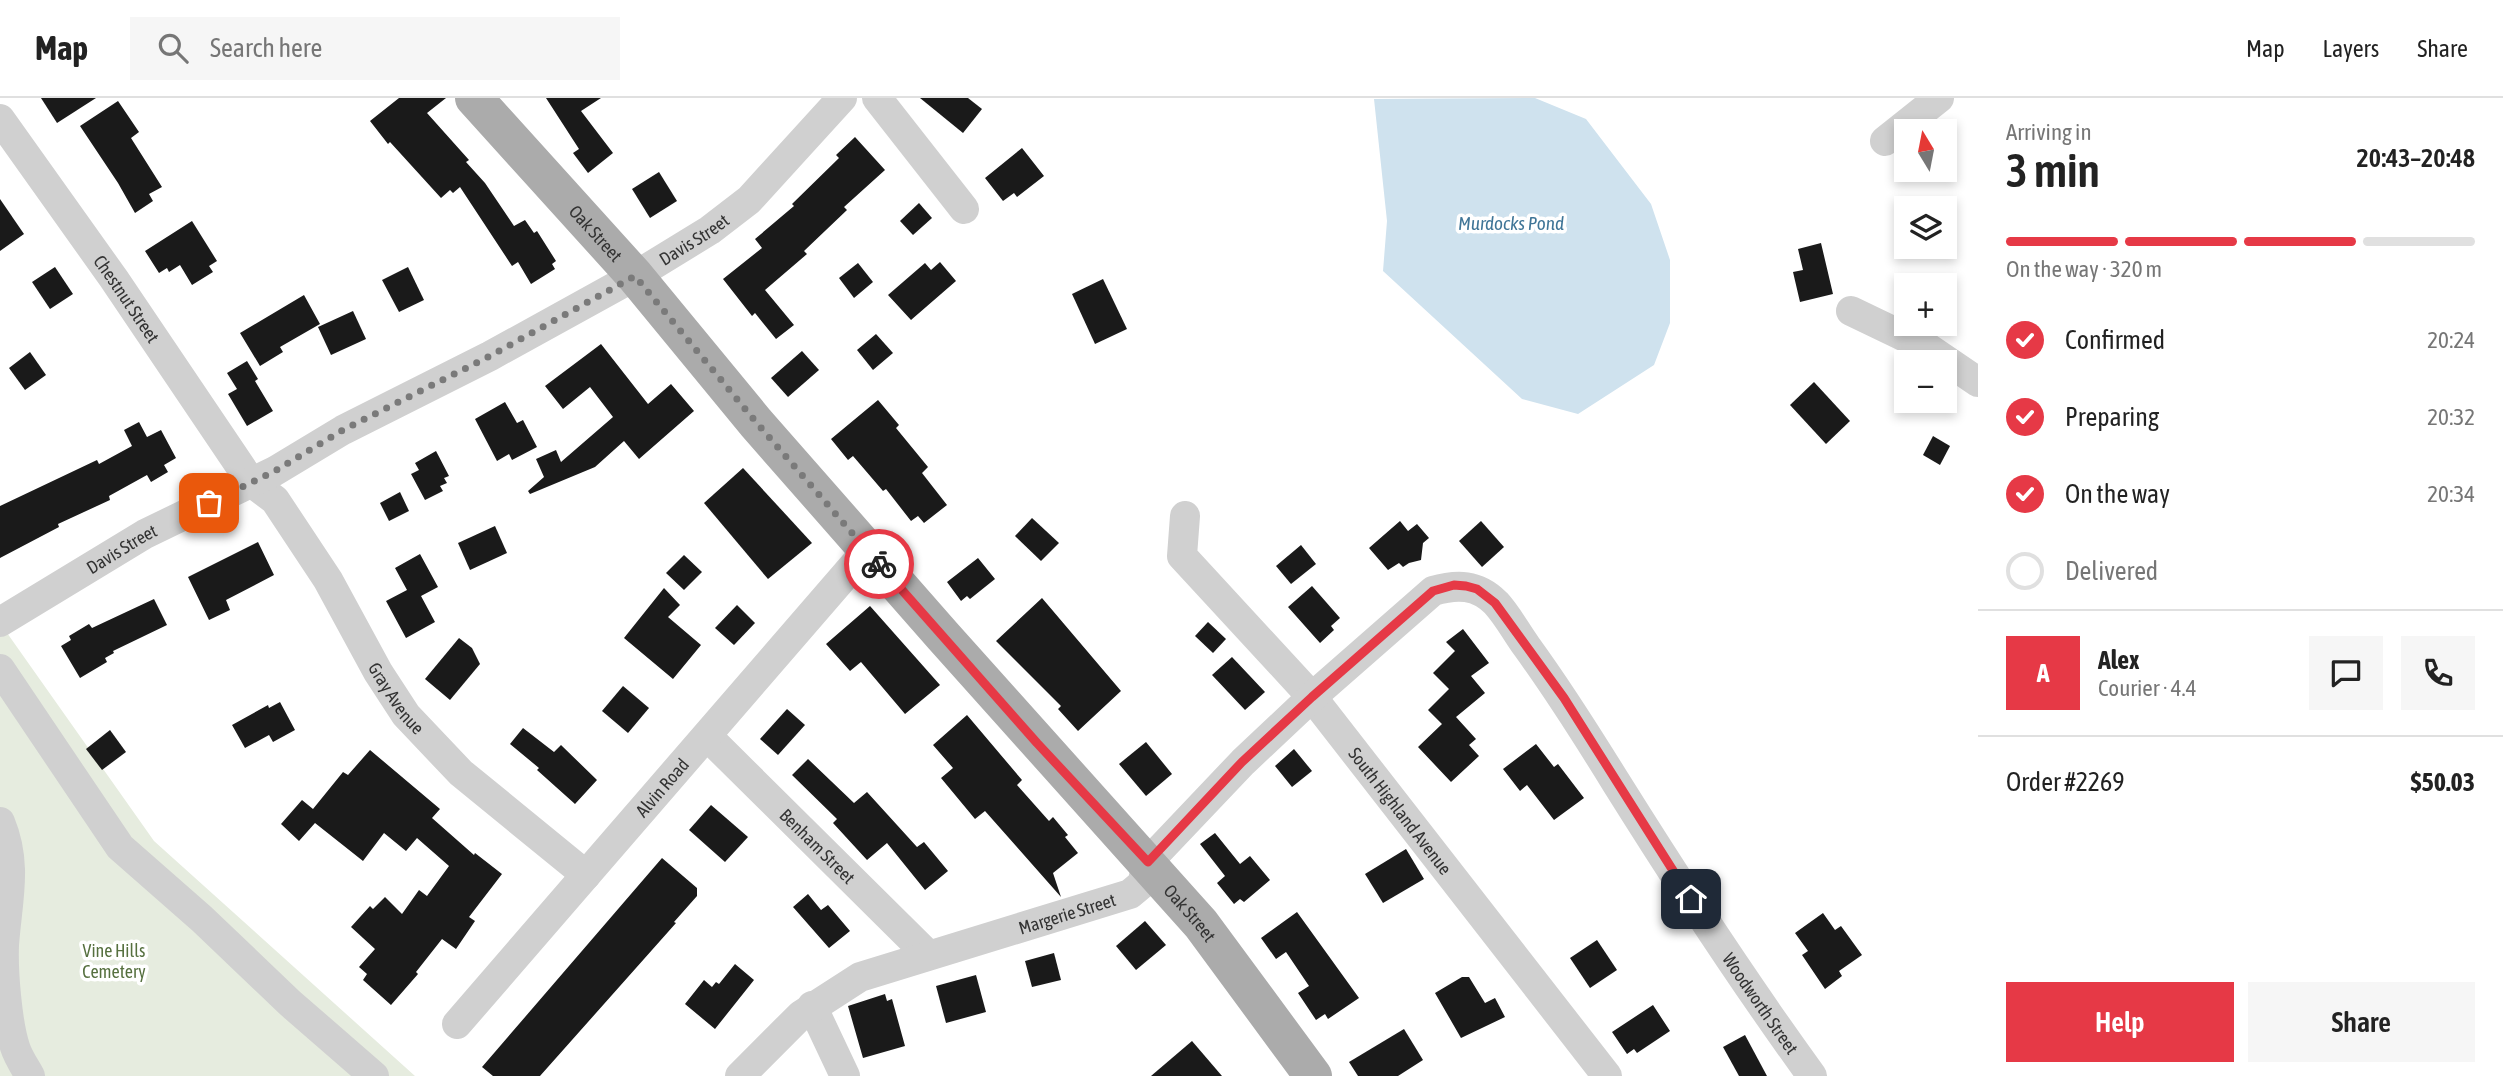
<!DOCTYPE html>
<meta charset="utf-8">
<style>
:root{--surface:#fff;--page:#f6f6f6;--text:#222;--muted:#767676;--line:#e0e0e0;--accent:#e63946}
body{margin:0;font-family:"Asap Condensed",sans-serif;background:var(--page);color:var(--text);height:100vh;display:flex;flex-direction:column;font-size:26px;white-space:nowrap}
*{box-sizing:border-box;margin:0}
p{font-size:23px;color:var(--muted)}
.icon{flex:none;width:38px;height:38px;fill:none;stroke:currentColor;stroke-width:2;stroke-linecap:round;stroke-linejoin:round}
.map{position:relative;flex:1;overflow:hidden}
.panel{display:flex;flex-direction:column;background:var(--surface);width:525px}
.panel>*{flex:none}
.needle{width:46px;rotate:350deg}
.fabs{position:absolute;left:1894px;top:21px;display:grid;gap:14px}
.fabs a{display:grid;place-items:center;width:63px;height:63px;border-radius:0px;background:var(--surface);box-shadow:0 4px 10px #0003;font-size:35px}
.pin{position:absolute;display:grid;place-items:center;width:60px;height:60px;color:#fff;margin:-30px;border-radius:14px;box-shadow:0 4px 10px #0006}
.courier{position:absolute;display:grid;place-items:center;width:70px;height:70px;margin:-35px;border:5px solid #e63946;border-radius:50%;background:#fff;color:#222;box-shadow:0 2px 9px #0007}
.head em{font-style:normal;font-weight:600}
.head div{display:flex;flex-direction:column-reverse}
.head{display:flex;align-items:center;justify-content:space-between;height:119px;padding:0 28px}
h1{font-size:46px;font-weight:600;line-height:52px}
.bar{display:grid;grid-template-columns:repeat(4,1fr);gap:10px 7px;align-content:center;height:84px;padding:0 28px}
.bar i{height:9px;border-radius:5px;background:var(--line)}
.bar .selected{background:var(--accent)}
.bar p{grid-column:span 4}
.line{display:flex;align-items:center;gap:18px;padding:0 28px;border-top:2px solid var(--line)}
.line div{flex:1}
.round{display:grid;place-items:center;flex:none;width:74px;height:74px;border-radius:0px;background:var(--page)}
ol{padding:0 28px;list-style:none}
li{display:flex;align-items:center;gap:21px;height:77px}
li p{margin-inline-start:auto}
li .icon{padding:7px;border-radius:50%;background:var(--accent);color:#fff;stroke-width:4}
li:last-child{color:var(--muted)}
li i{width:38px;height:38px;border:4px solid var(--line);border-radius:50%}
.button{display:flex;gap:14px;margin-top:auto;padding:14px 28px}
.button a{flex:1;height:80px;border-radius:0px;background:var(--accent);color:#fff;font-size:28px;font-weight:600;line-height:80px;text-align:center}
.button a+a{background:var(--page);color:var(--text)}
header{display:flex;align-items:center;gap:42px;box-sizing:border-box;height:98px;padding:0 35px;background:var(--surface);border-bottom:2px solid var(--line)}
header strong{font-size:33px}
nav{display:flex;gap:38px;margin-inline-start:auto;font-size:24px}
.search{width:490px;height:63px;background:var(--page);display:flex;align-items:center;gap:18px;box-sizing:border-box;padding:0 24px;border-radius:0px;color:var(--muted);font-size:26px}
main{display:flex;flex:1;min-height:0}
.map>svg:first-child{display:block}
</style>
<header>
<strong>Map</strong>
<div class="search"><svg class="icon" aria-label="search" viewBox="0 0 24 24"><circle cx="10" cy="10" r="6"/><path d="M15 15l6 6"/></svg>Search here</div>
<nav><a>Map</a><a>Layers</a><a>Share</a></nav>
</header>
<main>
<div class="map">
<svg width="1978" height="978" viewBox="0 0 1978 978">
<rect width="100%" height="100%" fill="#fff"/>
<path fill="#e6ecdf" d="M 0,525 L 154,743 L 415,978 L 0,978 Z"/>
<path fill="#cfe2ee" d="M 1535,0 L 1586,21 L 1651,106 L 1670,162 L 1670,225 L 1654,267 L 1578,316 L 1522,301 L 1383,173 L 1387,123 L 1374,1 Z"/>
<g fill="#1a1a1a">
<path d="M 41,0 L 96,0 L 57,25 Z"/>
<path d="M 399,0 L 446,0 L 427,15 L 469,62 L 466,64 L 485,85 L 514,128 L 525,122 L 534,135 L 537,133 L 556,163 L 552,166 L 555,171 L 531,186 L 518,164 L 512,168 L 460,89 L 453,95 L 450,92 L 441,100 L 390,44 L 388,46 L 370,23 Z"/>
<path d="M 546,0 L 601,0 L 581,13 L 613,55 L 588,75 L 573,55 L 579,51 Z"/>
<path d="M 920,0 L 968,0 L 982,11 L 963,35 Z"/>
<path d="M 118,3 L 139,34 L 131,40 L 162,89 L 149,96 L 153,103 L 135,115 L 118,85 L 80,28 Z"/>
<path d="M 855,39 L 885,72 L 844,109 L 847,112 L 804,153 L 807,156 L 765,192 L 794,227 L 776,241 L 755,215 L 752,218 L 723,181 L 762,150 L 755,141 L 794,108 L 792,106 L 839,60 L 836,57 Z"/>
<path d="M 1022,50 L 1044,78 L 1017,99 L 1014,95 L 1003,103 L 985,80 Z"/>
<path d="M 659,74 L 677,103 L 650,120 L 632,91 Z"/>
<path d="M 0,101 L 24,136 L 0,153 Z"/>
<path d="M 919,105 L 932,120 L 913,137 L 900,123 Z"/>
<path d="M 192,123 L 217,163 L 209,168 L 213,174 L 192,187 L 180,167 L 169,174 L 167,170 L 159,175 L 145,153 Z"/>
<path d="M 1821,145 L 1833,196 L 1800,204 L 1793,174 L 1803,172 L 1798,151 Z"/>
<path d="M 940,164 L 956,183 L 911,222 L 888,197 L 925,165 L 931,172 Z"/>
<path d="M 858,165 L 873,184 L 854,200 L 839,180 Z"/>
<path d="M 55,169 L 73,196 L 50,211 L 32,184 Z"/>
<path d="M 408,169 L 424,202 L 399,214 L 382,182 Z"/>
<path d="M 1103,181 L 1127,231 L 1095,246 L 1072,196 Z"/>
<path d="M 304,197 L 320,226 L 280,249 L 283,254 L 260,268 L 240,235 Z"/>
<path d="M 353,213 L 366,241 L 331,257 L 318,229 Z"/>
<path d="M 876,236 L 893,255 L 873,272 L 857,252 Z"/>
<path d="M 601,246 L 648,306 L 671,286 L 694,313 L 639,361 L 624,343 L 595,369 L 530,396 L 528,393 L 544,379 L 536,361 L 556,352 L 561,364 L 613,319 L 590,289 L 563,311 L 545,288 Z"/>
<path d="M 802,253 L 819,272 L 788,299 L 771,280 Z"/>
<path d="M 30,254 L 46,277 L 25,292 L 9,270 Z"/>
<path d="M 247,263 L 258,281 L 255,283 L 273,313 L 247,328 L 228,296 L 237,291 L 227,275 Z"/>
<path d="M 1814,284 L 1850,323 L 1826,346 L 1790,307 Z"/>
<path d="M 878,302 L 899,327 L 896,330 L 928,369 L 922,375 L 947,407 L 924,425 L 918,418 L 911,423 L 886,391 L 883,393 L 853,358 L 848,362 L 831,341 Z"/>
<path d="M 505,304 L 517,325 L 523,322 L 537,349 L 512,362 L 509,356 L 497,363 L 475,321 Z"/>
<path d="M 139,324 L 147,339 L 161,332 L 176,360 L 164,367 L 168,374 L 151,384 L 147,377 L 109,398 L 110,402 L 58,426 L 59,429 L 0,460 L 0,408 L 97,362 L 99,366 L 132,348 L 124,332 Z"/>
<path d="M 1933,338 L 1950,348 L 1940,367 L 1923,357 Z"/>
<path d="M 436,353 L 449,378 L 444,380 L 447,385 L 440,388 L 443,393 L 425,402 L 411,376 L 419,372 L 415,365 Z"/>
<path d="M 743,370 L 812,445 L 768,481 L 704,405 Z"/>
<path d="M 400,394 L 409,413 L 389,423 L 380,405 Z"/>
<path d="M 1032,420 L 1059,445 L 1041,463 L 1015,438 Z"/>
<path d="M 1400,423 L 1408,433 L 1417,426 L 1429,440 L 1423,445 L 1421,462 L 1409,465 L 1403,469 L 1399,465 L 1388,472 L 1369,450 Z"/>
<path d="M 1481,423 L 1504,449 L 1482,469 L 1459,443 Z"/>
<path d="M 495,428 L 507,455 L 470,472 L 458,445 Z"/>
<path d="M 258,444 L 274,477 L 226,502 L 230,512 L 209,522 L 188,479 Z"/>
<path d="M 1301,447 L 1316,466 L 1291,486 L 1276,468 Z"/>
<path d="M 420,456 L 438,489 L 421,498 L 435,524 L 406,540 L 386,503 L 407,492 L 395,470 Z"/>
<path d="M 684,457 L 702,474 L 684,492 L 666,475 Z"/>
<path d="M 978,460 L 995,481 L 970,501 L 967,498 L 961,503 L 947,484 Z"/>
<path d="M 1312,488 L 1340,520 L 1331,528 L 1334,532 L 1320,545 L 1288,509 Z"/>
<path d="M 664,490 L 680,507 L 668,519 L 701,547 L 673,581 L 624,540 Z"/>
<path d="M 1042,500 L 1121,593 L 1078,633 L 1058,611 L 1061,608 L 996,543 Z"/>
<path d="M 154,501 L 167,527 L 113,553 L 114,555 L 105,560 L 107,564 L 80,580 L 61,548 L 71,542 L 69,538 L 89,526 L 92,530 Z"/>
<path d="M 737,507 L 755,525 L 734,547 L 715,530 Z"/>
<path d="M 870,508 L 940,587 L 905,616 L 861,564 L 850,573 L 826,546 Z"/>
<path d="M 1208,524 L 1226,541 L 1213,555 L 1195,538 Z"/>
<path d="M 1463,531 L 1489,565 L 1471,578 L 1485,595 L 1456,619 L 1476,641 L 1469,647 L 1479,658 L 1451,684 L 1418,649 L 1442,626 L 1428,612 L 1449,591 L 1433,575 L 1455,553 L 1446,544 Z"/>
<path d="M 459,540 L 472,550 L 480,566 L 450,602 L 425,581 Z"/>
<path d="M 1232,559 L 1265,594 L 1245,612 L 1212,577 Z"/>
<path d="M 623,588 L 649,610 L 628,635 L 602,613 Z"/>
<path d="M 280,604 L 295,632 L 273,644 L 269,637 L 245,650 L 232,627 L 268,607 L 269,610 Z"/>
<path d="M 787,611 L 805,627 L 778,657 L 760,641 Z"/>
<path d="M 967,617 L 1022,682 L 1017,687 L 1049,723 L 1053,719 L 1068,737 L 1065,739 L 1078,755 L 1053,775 L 1061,799 L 985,713 L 975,721 L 941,680 L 953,670 L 933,647 Z"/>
<path d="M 523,630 L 554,654 L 561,647 L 597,682 L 575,706 L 537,672 L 539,670 L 510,646 Z"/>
<path d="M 110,632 L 126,654 L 102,672 L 86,651 Z"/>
<path d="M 1146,644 L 1172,676 L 1146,698 L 1119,666 Z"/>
<path d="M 1536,646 L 1554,669 L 1558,666 L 1584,700 L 1554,722 L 1527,687 L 1520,693 L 1503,671 Z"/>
<path d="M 1294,651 L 1312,673 L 1292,689 L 1275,668 Z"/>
<path d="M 370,652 L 440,711 L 432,720 L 474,757 L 475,755 L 502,776 L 469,819 L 475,823 L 456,851 L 442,841 L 416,874 L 418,876 L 391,907 L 363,882 L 367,876 L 359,869 L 375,851 L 351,829 L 370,808 L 373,811 L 385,799 L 402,816 L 419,792 L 427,798 L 449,768 L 417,740 L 406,753 L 384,735 L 363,763 L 315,725 L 299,743 L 281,726 L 302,702 L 313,711 L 343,674 L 348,677 Z"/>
<path d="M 808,661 L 854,705 L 867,694 L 917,749 L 924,744 L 948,773 L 925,792 L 887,745 L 867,762 L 833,725 L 837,721 L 792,677 Z"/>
<path d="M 711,707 L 748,739 L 725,764 L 689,732 Z"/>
<path d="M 1215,735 L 1240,766 L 1250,758 L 1270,782 L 1244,804 L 1240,801 L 1234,806 L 1217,785 L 1225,778 L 1200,746 Z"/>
<path d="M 1406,751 L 1424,781 L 1383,805 L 1365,776 Z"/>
<path d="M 662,760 L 697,790 L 697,798 L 674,824 L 676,825 L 540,978 L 493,978 L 482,969 Z"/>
<path d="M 808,796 L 821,812 L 828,807 L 850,833 L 829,850 L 793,809 Z"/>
<path d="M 1297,814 L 1359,900 L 1328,921 L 1325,916 L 1316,922 L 1298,895 L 1309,888 L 1286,854 L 1276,861 L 1261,840 Z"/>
<path d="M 1823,815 L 1835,832 L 1841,828 L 1862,857 L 1839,873 L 1842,878 L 1825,891 L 1802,857 L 1808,853 L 1795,835 Z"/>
<path d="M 1145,823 L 1166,847 L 1136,872 L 1116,848 Z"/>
<path d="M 1597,842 L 1617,872 L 1590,890 L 1570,860 Z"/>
<path d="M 1054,855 L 1061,882 L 1032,889 L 1025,863 Z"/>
<path d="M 735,866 L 754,882 L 715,931 L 685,906 L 704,882 L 712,889 L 716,884 L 719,886 Z"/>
<path d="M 976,877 L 986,914 L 946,925 L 936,888 Z"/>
<path d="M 1462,879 L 1469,879 L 1485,905 L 1495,900 L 1505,919 L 1461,940 L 1435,895 Z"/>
<path d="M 885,896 L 887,903 L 892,901 L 905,948 L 863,960 L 848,908 Z"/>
<path d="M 1653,907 L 1670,933 L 1637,955 L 1634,951 L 1627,956 L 1612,934 Z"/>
<path d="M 1404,931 L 1423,962 L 1398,978 L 1358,978 L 1349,964 Z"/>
<path d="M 1745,937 L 1767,978 L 1739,978 L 1723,949 Z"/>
<path d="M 1192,943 L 1222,978 L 1151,978 Z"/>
</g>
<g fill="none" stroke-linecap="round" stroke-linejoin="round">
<g stroke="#d0d0d0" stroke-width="30">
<path d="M 877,0 L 964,111"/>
<path id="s1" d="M 0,21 L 114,181 L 251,384 L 275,402 L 328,482 L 378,574 L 406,617 L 461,675 L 586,777"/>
<path d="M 1885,43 L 1939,0"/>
<path d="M 1851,213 L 1928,250 L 1978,284"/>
<path id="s2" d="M 1185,418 L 1182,458 L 1312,599 L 1607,978"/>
<path id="s3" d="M 0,524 L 145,436 L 275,373 L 343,332 L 490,258 L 635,178 L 710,132 L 749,102 L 842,0"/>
<path d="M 0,571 L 120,749 L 202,821 L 290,905 L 374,978"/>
<path id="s4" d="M 707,638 L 928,857"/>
<path d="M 0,724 C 18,767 7,803 4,847 C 3,874 7,924 15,949 C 18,959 25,969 30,978"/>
<path d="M 812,908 L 845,978"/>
<path id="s5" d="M 457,926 L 867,452"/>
<path id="s6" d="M 740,978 L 801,917 L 860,879 L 1130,796 L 1142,786 L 1148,764 L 1243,664 L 1312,599 L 1433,493 C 1457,486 1477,486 1496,505 C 1508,518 1516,534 1527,549 C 1559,593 1588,639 1617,686 C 1679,785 1743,883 1812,978"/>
</g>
<path stroke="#ababab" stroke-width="38" id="s7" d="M 474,0 L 635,178 L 756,325 L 943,538 L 1201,826 L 1313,978"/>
</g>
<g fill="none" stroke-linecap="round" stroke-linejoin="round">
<path stroke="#7a7a7a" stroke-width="7" stroke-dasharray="0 12.6" d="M 209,405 L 275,373 L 343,332 L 490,258 L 635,178 L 756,324 L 879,466"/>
<path stroke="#e63946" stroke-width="9" d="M 879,466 L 1037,645 L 1148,764 L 1242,664 L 1312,599 L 1433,493 L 1454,487 L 1466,488 L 1477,491 L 1495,505 L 1564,600 L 1691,801"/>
</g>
<g text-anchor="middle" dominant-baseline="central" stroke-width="7" stroke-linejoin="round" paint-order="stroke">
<g font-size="18" fill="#333" stroke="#fff">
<text stroke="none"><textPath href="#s7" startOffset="182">Oak Street</textPath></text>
<text stroke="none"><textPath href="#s3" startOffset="793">Davis Street</textPath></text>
<text stroke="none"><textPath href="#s1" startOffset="220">Chestnut Street</textPath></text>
<text stroke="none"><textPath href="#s3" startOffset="142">Davis Street</textPath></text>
<text stroke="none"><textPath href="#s1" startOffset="704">Gray Avenue</textPath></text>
<text stroke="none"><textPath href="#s5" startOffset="313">Alvin Road</textPath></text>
<text stroke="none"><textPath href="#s2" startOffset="376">South Highland Avenue</textPath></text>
<text stroke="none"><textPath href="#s4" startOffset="156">Benham Street</textPath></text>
<text stroke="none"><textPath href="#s6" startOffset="373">Margerie Street</textPath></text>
<text stroke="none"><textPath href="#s7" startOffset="1085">Oak Street</textPath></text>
<text stroke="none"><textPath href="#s6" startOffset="1419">Woodworth Street</textPath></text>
</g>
<g font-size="18" fill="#56703f" stroke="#fff">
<text x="114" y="852">Vine Hills<tspan x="114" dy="21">Cemetery</tspan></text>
</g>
<g font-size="19" font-style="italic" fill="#3f7597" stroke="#fff">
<text x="1511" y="125">Murdocks Pond</text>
</g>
</g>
</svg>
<div class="fabs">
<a><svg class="needle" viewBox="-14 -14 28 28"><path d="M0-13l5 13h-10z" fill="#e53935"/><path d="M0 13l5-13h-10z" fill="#767676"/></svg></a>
<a><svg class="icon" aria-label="layers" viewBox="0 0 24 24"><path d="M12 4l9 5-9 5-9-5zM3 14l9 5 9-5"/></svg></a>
<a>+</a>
<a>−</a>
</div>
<div class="pin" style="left:209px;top:405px;background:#ea580c"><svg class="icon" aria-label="bag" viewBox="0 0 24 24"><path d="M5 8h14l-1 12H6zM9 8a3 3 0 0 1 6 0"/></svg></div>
<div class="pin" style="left:1691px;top:801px;background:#1f2937"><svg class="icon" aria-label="home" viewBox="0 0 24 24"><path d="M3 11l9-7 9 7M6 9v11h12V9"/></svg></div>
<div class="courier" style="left:879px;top:466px"><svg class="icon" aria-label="bike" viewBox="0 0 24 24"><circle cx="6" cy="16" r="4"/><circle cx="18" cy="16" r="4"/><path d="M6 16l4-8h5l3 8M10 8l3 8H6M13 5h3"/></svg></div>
</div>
<section class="panel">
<div class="head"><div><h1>3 min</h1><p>Arriving in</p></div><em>20:43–20:48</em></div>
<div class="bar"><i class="selected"></i><i class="selected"></i><i class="selected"></i><i></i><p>On the way · 320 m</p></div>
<ol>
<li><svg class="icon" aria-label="check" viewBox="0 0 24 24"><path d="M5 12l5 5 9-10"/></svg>Confirmed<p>20:24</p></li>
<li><svg class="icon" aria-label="check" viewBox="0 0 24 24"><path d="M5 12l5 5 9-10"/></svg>Preparing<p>20:32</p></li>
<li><svg class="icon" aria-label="check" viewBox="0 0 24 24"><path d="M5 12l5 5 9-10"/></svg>On the way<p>20:34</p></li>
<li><i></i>Delivered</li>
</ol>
<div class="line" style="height:126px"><b class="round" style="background:var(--accent);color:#fff">A</b><div><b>Alex</b><p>Courier · 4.4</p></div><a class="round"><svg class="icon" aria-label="chat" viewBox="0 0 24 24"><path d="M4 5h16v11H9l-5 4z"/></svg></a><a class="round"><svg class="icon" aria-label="phone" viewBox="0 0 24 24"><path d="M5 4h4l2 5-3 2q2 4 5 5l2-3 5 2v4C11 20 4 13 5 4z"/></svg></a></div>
<div class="line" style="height:91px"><div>Order #2269</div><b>$50.03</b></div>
<div class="button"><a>Help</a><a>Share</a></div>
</section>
</main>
